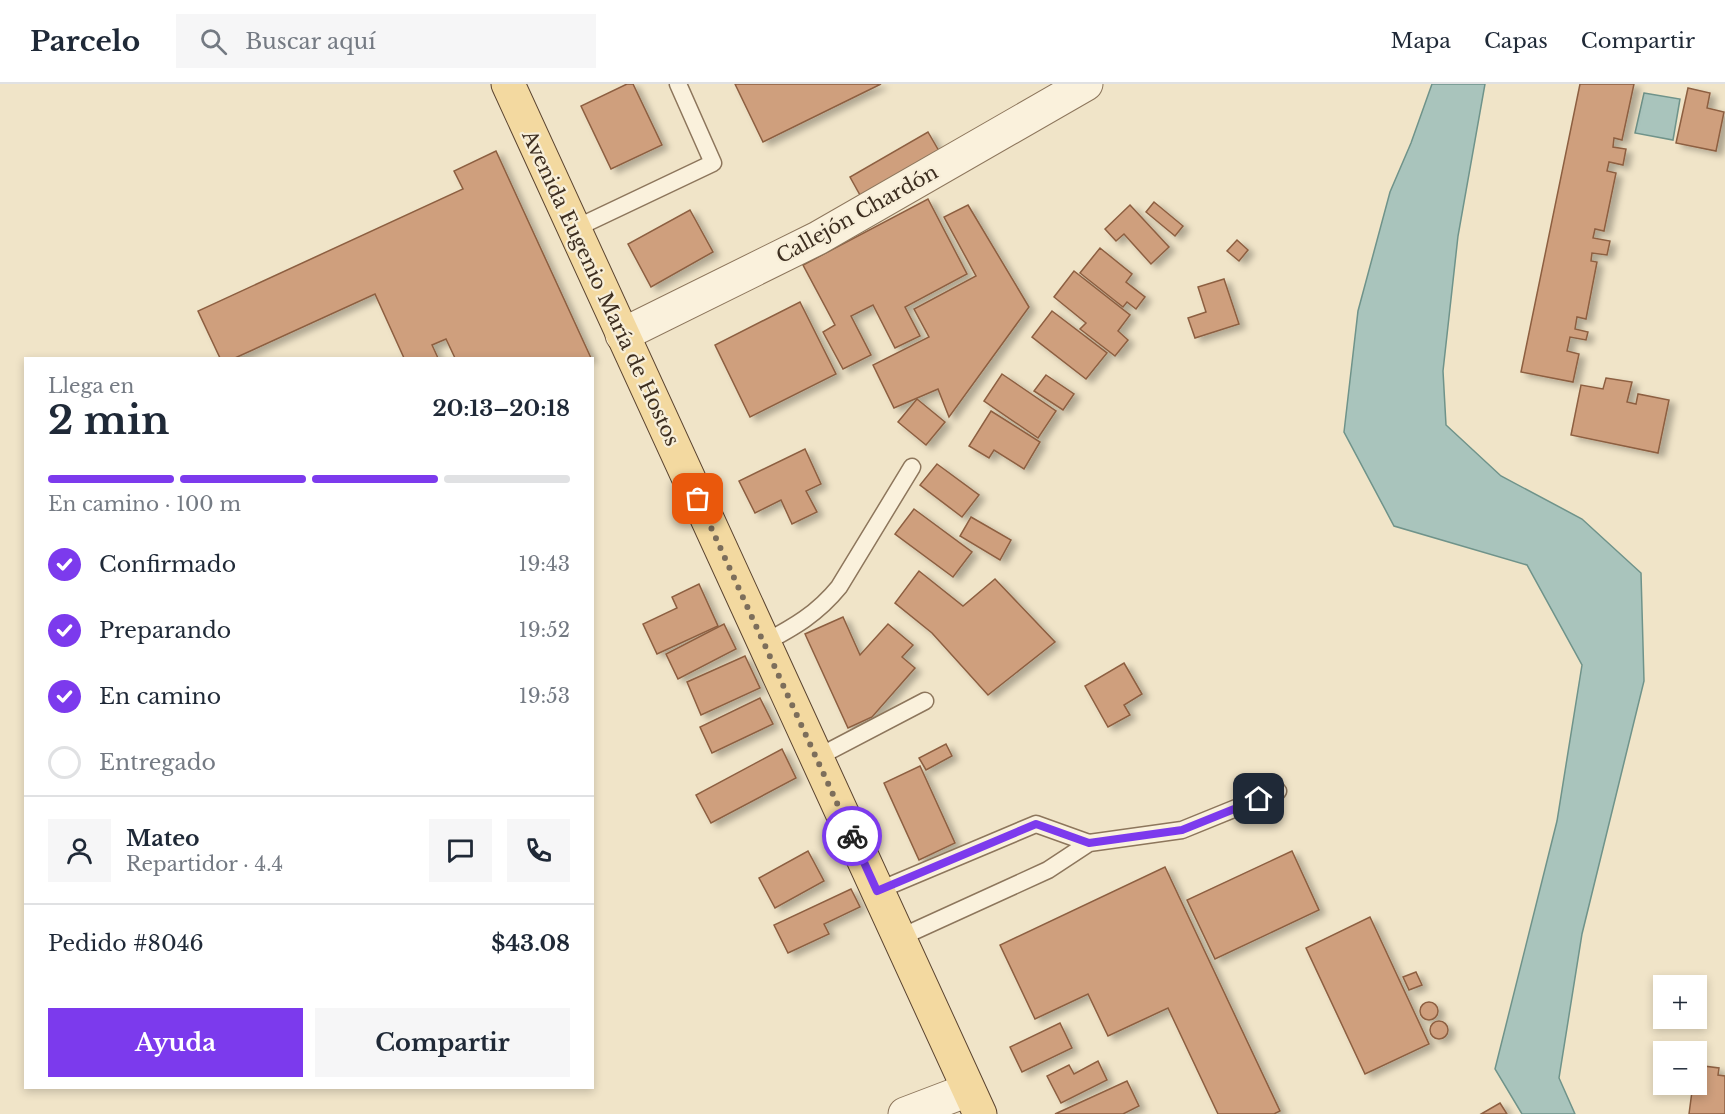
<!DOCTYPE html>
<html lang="es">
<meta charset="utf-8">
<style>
:root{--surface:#fff;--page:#f6f6f7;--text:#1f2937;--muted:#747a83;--line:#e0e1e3;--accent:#7c3aed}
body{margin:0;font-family:"Libre Baskerville",serif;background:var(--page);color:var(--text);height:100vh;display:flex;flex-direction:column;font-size:22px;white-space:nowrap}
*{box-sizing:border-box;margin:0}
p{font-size:20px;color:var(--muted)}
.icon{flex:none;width:33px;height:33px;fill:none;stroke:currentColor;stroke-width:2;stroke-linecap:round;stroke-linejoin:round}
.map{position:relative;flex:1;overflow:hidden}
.side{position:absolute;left:24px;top:273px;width:570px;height:732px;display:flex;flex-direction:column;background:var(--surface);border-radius:0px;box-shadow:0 3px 9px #0003}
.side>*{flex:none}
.buttons{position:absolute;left:1653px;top:891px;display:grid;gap:12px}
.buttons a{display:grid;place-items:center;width:54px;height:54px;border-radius:0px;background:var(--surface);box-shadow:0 3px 9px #0003;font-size:30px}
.pin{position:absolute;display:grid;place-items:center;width:51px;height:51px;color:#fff;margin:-26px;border-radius:12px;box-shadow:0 3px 9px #0006}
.courier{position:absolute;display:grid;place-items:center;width:60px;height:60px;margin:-30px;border:4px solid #7c3aed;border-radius:50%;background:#fff;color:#222;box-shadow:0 2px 8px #0007}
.headline em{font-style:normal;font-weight:700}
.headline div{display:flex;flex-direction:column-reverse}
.headline{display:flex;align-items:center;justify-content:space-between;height:102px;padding:0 24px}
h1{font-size:39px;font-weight:700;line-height:45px}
.bar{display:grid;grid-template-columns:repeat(4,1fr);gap:9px 6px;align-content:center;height:72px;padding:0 24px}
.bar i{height:8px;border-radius:4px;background:var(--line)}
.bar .current{background:var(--accent)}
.bar p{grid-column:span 4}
.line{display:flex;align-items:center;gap:15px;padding:0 24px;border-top:2px solid var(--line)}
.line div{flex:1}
.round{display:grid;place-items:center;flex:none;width:63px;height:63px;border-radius:0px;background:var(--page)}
ol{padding:0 24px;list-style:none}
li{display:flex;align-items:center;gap:18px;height:66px}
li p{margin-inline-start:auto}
li .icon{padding:6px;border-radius:50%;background:var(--accent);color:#fff;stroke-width:4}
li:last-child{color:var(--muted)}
li i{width:33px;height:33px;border:3px solid var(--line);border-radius:50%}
.button{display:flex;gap:12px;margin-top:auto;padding:12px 24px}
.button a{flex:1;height:69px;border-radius:0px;background:var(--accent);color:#fff;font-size:24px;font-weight:700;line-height:69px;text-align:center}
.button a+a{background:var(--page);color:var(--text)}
header{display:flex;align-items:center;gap:36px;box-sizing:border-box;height:84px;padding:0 30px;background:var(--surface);border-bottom:2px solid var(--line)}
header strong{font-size:28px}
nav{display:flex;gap:33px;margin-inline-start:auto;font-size:21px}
.search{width:420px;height:54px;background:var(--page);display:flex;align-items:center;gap:15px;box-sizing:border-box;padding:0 21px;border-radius:0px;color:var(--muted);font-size:22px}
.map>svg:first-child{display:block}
</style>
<header>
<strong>Parcelo</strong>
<div class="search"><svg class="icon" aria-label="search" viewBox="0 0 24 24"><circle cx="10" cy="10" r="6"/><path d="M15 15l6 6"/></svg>Buscar aquí</div>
<nav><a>Mapa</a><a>Capas</a><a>Compartir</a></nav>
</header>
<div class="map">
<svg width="1725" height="1030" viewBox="0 0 1725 1030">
<defs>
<filter id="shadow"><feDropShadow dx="6" dy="4" stdDeviation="3" flood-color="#0004"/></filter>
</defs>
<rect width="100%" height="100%" fill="#f0e4c8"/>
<g fill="#a9c4bc" stroke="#6f938a" stroke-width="1.5">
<path d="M 1432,0 L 1485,0 L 1458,152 L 1443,287 L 1446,341 L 1501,392 L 1582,435 L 1641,489 L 1644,597 L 1582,850 L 1559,994 L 1575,1030 L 1522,1030 L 1495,985 L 1557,737 L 1582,581 L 1527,481 L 1394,442 L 1344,348 L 1358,227 L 1390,108 L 1411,59 Z"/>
<path d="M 1644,9 L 1680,15 L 1673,56 L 1635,49 Z"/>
</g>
<g fill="#cf9f7d" stroke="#8d5f41" stroke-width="1.5" filter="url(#shadow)">
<path d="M 627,0 L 633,0 L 662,61 L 611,85 L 581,22 Z"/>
<path d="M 735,0 L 881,0 L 763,58 Z"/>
<path d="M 1580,0 L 1634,0 L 1622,56 L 1614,54 L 1613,63 L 1626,65 L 1623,81 L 1609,78 L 1607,87 L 1616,89 L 1604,147 L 1595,145 L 1593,154 L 1610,157 L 1607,171 L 1592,169 L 1591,177 L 1597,178 L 1586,235 L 1577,233 L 1575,245 L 1588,248 L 1586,256 L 1570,253 L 1567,267 L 1579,270 L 1573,298 L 1521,288 Z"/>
<path d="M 1688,4 L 1710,9 L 1707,24 L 1724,28 L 1716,67 L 1676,59 Z"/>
<path d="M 928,48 L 943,74 L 865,120 L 850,93 Z"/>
<path d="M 496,67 L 591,274 L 455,274 L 446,255 L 432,261 L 438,274 L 404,274 L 375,210 L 235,274 L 220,274 L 198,227 L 463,105 L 454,87 Z"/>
<path d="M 928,115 L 967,190 L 905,223 L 920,252 L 895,264 L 873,221 L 851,232 L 871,271 L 843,285 L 823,248 L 835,241 L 803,181 Z"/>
<path d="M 1154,118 L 1183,142 L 1175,152 L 1146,128 Z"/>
<path d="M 968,121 L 1029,223 L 949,333 L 938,305 L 894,324 L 873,281 L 929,253 L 914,225 L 976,192 L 944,133 Z"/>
<path d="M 1130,121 L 1169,163 L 1151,180 L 1124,150 L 1116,157 L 1105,145 Z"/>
<path d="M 690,126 L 713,168 L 651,203 L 628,160 Z"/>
<path d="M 1237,156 L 1248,166 L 1239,177 L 1227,167 Z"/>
<path d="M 1100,164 L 1132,190 L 1126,198 L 1145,213 L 1136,225 L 1127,218 L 1123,223 L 1080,189 Z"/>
<path d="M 1074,187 L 1130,231 L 1118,247 L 1128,256 L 1115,272 L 1080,245 L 1086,239 L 1054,213 Z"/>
<path d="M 1224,195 L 1239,240 L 1195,254 L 1188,234 L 1206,228 L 1198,203 Z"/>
<path d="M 800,218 L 836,290 L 750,333 L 715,261 Z"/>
<path d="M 1052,227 L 1107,269 L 1086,295 L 1032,253 Z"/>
<path d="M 1002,290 L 1056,327 L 1038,354 L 984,317 Z"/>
<path d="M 1046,291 L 1074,310 L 1063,326 L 1034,307 Z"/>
<path d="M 1606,294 L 1632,298 L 1627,318 L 1636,320 L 1638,310 L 1669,316 L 1658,369 L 1571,351 L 1581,301 L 1603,305 Z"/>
<path d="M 917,315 L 945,338 L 926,361 L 898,338 Z"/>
<path d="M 991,327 L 1040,358 L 1024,385 L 994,366 L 989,374 L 969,362 Z"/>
<path d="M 805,365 L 821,400 L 806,407 L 817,428 L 792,440 L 781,416 L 755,429 L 739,397 Z"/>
<path d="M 937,380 L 979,411 L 962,433 L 920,401 Z"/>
<path d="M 914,425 L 972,468 L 953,493 L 895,450 Z"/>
<path d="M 971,433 L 1011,456 L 1000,476 L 960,452 Z"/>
<path d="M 919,487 L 963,522 L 995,495 L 1055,558 L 988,611 L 932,549 L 895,519 Z"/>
<path d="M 699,500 L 718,542 L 657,570 L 643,540 L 677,524 L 672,513 Z"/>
<path d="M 843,533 L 860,571 L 888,540 L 913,561 L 902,573 L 915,584 L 872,633 L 848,644 L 805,550 Z"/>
<path d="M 724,540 L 736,565 L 678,595 L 666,570 Z"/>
<path d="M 745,572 L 760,604 L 701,631 L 687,598 Z"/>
<path d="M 1124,579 L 1142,610 L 1124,621 L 1130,631 L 1108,643 L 1085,602 Z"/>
<path d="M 760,614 L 773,640 L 712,669 L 700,643 Z"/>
<path d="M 946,660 L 952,672 L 926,686 L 919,674 Z"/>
<path d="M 782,665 L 796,694 L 711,739 L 696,711 Z"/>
<path d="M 920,682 L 955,759 L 919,776 L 884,699 Z"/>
<path d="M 808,767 L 824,797 L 775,824 L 759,794 Z"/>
<path d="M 1292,767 L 1319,826 L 1215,875 L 1187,816 Z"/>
<path d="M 1165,783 L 1280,1027 L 1274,1030 L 1218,1030 L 1168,924 L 1108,952 L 1088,910 L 1035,935 L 1000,861 Z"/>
<path d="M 851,805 L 860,823 L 824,840 L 829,850 L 788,869 L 774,841 Z"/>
<path d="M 1370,833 L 1429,960 L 1365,990 L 1306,864 Z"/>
<path d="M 1416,888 L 1422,901 L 1409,906 L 1403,893 Z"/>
<circle cx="1429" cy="927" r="9"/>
<circle cx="1439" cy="946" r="9"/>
<path d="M 1060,939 L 1072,964 L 1022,988 L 1010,963 Z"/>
<path d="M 1098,977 L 1107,996 L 1061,1019 L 1047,992 L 1069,981 L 1074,990 Z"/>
<path d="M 1696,981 L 1719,984 L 1718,991 L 1725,992 L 1725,1030 L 1689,1030 L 1693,1000 L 1696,1000 Z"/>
<path d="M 1127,997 L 1139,1022 L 1123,1030 L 1055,1030 Z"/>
<path d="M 1500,1019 L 1507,1030 L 1481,1030 Z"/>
</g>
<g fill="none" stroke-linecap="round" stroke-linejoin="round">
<defs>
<g id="service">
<path d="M 574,145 L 713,79 L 678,0"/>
<path d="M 764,559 C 794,543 817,530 839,503 L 912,383"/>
<path d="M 816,674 L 925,617"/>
<path d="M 877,807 L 1036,740 L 1089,759"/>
<path d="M 899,854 L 1048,786 L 1089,759 L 1182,746 L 1278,707"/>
</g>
<path id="minor" d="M 622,251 L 818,154 L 1086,0"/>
<path id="tertiary" d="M 905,1030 L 968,1006"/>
<path id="primary" d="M 508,0 L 980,1030"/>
</defs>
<use href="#service" stroke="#8d765c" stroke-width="19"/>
<use href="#minor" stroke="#8d765c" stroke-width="35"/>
<use href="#tertiary" stroke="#8d765c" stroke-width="35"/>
<use href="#primary" stroke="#5b4430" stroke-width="35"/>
<use href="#service" stroke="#faf1dc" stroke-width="16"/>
<use href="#minor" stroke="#faf1dc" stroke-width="33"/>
<use href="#tertiary" stroke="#faf1dc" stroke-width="33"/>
<use href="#primary" stroke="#f3d9a0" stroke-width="33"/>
</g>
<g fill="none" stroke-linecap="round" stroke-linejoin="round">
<path stroke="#7c6e5b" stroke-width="6" stroke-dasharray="0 10.8" d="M 698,415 L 852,752"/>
<path stroke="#7c3aed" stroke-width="8" d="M 852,752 L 877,807 L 1036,740 L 1089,759 L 1182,746 L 1259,715"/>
</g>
<g text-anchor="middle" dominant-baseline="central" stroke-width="4.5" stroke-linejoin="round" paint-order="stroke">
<g font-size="20" fill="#3d2e20" stroke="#f7eed8">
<text transform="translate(857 130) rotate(-29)">Callejón Chardón</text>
<text transform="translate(601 204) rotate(65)">Avenida Eugenio María de Hostos</text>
</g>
</g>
</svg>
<div class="buttons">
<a>+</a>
<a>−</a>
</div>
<div class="pin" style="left:698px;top:415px;background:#ea580c"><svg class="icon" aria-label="bag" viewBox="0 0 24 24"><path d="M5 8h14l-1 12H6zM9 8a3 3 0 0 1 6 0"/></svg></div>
<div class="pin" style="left:1259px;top:715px;background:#1f2937"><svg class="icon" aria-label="home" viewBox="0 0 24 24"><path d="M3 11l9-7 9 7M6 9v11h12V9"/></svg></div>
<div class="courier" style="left:852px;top:752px"><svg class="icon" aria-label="bike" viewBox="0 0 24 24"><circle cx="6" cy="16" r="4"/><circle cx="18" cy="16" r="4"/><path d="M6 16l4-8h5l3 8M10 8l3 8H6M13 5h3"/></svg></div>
<section class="side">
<div class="headline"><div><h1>2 min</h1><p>Llega en</p></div><em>20:13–20:18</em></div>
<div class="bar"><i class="current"></i><i class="current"></i><i class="current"></i><i></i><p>En camino · 100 m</p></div>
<ol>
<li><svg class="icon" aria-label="check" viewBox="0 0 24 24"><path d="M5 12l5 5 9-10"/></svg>Confirmado<p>19:43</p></li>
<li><svg class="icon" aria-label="check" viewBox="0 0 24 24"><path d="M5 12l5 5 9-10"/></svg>Preparando<p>19:52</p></li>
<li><svg class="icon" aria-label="check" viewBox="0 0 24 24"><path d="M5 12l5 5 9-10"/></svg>En camino<p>19:53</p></li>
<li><i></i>Entregado</li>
</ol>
<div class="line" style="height:108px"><a class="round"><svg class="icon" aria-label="person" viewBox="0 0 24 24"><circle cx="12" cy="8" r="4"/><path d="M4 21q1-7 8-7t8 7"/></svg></a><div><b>Mateo</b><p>Repartidor · 4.4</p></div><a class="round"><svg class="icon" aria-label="chat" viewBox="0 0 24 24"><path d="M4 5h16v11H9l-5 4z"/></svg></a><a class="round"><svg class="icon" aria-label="phone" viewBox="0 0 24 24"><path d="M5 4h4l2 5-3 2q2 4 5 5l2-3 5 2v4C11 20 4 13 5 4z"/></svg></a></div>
<div class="line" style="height:78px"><div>Pedido #8046</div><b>$43.08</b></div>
<div class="button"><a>Ayuda</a><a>Compartir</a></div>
</section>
</div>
